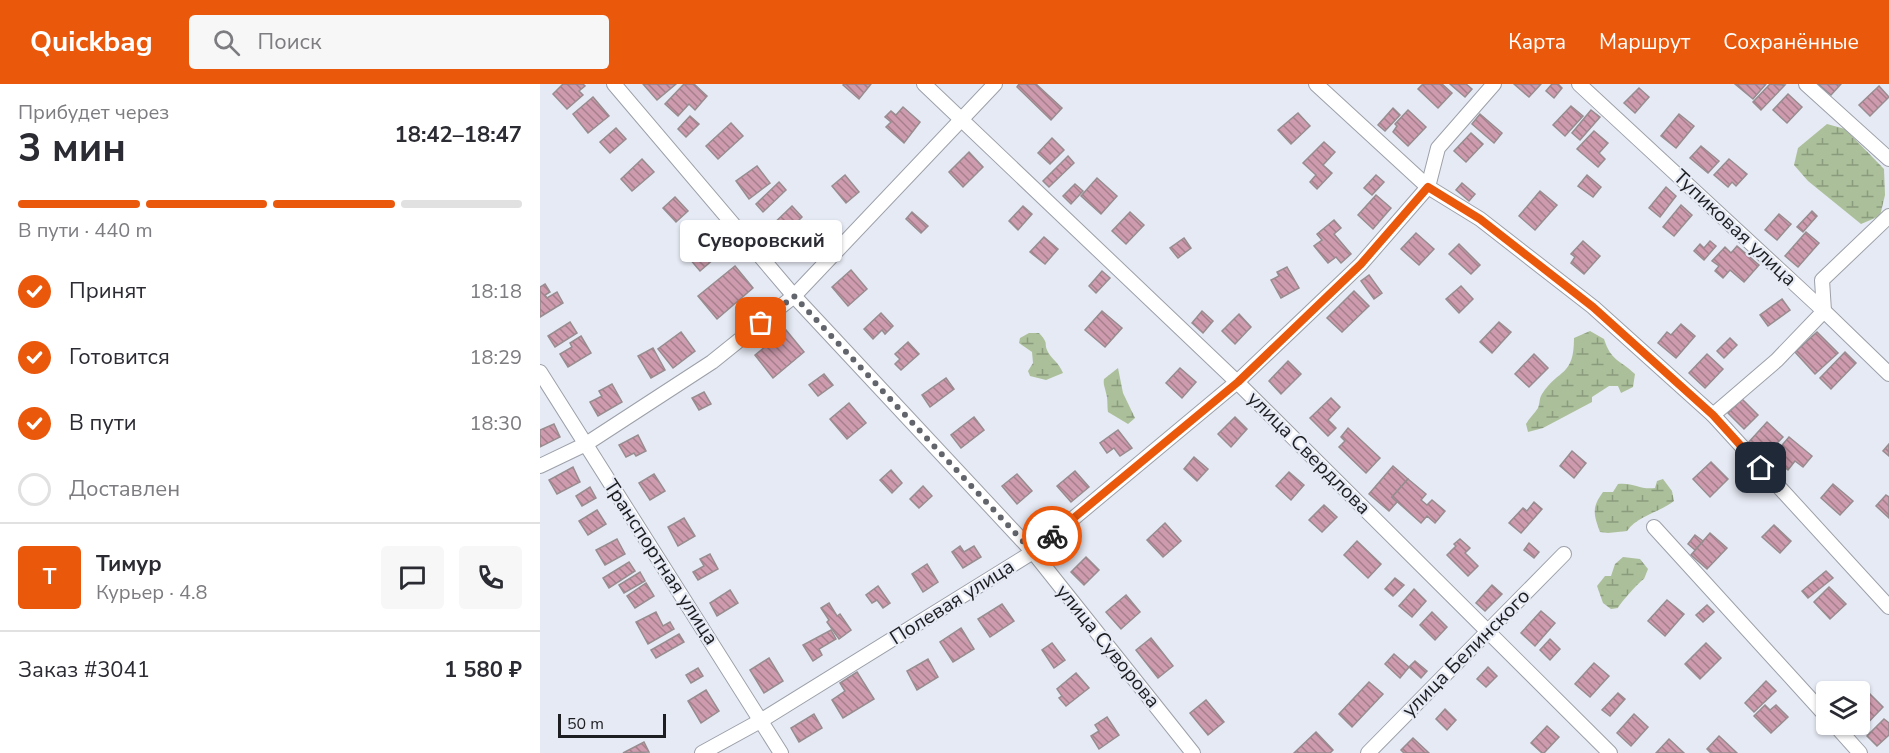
<!DOCTYPE html>
<html lang="ru">
<meta charset="utf-8">
<style>
:root{--surface:#fff;--page:#f7f7f7;--text:#2b2b33;--muted:#7c7c81;--line:#e1e1e2;--accent:#ea580c}
body{margin:0;font-family:"Nunito Sans",sans-serif;background:var(--page);color:var(--text);height:100vh;display:flex;flex-direction:column;font-size:22px;white-space:nowrap}
*{box-sizing:border-box;margin:0}
p{font-size:20px;color:var(--muted)}
.icon{flex:none;width:33px;height:33px;fill:none;stroke:currentColor;stroke-width:2;stroke-linecap:round;stroke-linejoin:round}
.map{position:relative;flex:1;overflow:hidden}
.drawer{display:flex;flex-direction:column;background:var(--surface);width:540px}
.drawer>*{flex:none}
.fabs{position:absolute;left:1276px;top:597px;display:grid;gap:12px}
.fabs a{display:grid;place-items:center;width:54px;height:54px;border-radius:6px;background:var(--surface);box-shadow:0 2px 4px #0004;font-size:30px}
.scale{position:absolute;left:18px;bottom:15px;width:108px;box-sizing:border-box;padding-left:6px;border:3px solid #1d1e22;border-top:0;font-size:16px;line-height:21px;white-space:nowrap;color:#1d1e22;-webkit-text-stroke:4px #e6eaf4;paint-order:stroke}
.pin{position:absolute;display:grid;place-items:center;width:51px;height:51px;color:#fff;margin:-26px;border-radius:12px;box-shadow:0 3px 9px #0006}
.courier{position:absolute;display:grid;place-items:center;width:60px;height:60px;margin:-30px;border:4px solid #ea580c;border-radius:50%;background:#fff;color:#222;box-shadow:0 2px 8px #0007}
.bubble{position:absolute;height:42px;border-radius:6px;background:var(--surface);box-shadow:0 2px 4px #0004;font-size:20px;font-weight:700;line-height:42px;text-align:center}
.overview em{font-style:normal;font-weight:700}
.overview div{display:flex;flex-direction:column-reverse}
.overview{display:flex;align-items:center;justify-content:space-between;height:102px;padding:0 18px}
h1{font-size:39px;font-weight:700;line-height:45px}
.bar{display:grid;grid-template-columns:repeat(4,1fr);gap:9px 6px;align-content:center;height:72px;padding:0 18px}
.bar i{height:8px;border-radius:4px;background:var(--line)}
.bar .on{background:var(--accent)}
.bar p{grid-column:span 4}
.line{display:flex;align-items:center;gap:15px;padding:0 18px;border-top:2px solid var(--line)}
.line div{flex:1}
.round{display:grid;place-items:center;flex:none;width:63px;height:63px;border-radius:6px;background:var(--page)}
ol{padding:0 18px;list-style:none}
li{display:flex;align-items:center;gap:18px;height:66px}
li p{margin-inline-start:auto}
li .icon{padding:6px;border-radius:50%;background:var(--accent);color:#fff;stroke-width:4}
li:last-child{color:var(--muted)}
li i{width:33px;height:33px;border:3px solid var(--line);border-radius:50%}
header{display:flex;align-items:center;gap:36px;box-sizing:border-box;height:84px;padding:0 30px;background:var(--accent);color:#fff}
header strong{font-size:28px}
nav{display:flex;gap:33px;margin-inline-start:auto;font-size:21px}
.search{width:420px;height:54px;background:var(--page);display:flex;align-items:center;gap:15px;box-sizing:border-box;padding:0 21px;border-radius:6px;color:var(--muted);font-size:22px}
main{display:flex;flex:1;min-height:0}
.map>svg:first-child{display:block}
</style>
<header>
<strong>Quickbag</strong>
<div class="search"><svg class="icon" aria-label="search" viewBox="0 0 24 24"><circle cx="10" cy="10" r="6"/><path d="M15 15l6 6"/></svg>Поиск</div>
<nav><a>Карта</a><a>Маршрут</a><a>Сохранённые</a></nav>
</header>
<main>
<section class="drawer">
<div class="overview"><div><h1>3 мин</h1><p>Прибудет через</p></div><em>18:42–18:47</em></div>
<div class="bar"><i class="on"></i><i class="on"></i><i class="on"></i><i></i><p>В пути · 440 m</p></div>
<ol>
<li><svg class="icon" aria-label="check" viewBox="0 0 24 24"><path d="M5 12l5 5 9-10"/></svg>Принят<p>18:18</p></li>
<li><svg class="icon" aria-label="check" viewBox="0 0 24 24"><path d="M5 12l5 5 9-10"/></svg>Готовится<p>18:29</p></li>
<li><svg class="icon" aria-label="check" viewBox="0 0 24 24"><path d="M5 12l5 5 9-10"/></svg>В пути<p>18:30</p></li>
<li><i></i>Доставлен</li>
</ol>
<div class="line" style="height:108px"><b class="round" style="background:var(--accent);color:#fff">Т</b><div><b>Тимур</b><p>Курьер · 4.8</p></div><a class="round"><svg class="icon" aria-label="chat" viewBox="0 0 24 24"><path d="M4 5h16v11H9l-5 4z"/></svg></a><a class="round"><svg class="icon" aria-label="phone" viewBox="0 0 24 24"><path d="M5 4h4l2 5-3 2q2 4 5 5l2-3 5 2v4C11 20 4 13 5 4z"/></svg></a></div>
<div class="line" style="height:78px"><div>Заказ #3041</div><b>1 580 ₽</b></div>
</section>
<div class="map">
<svg width="1349" height="669" viewBox="0 0 1349 669">
<defs>
<pattern id="wetland-marsh" width="20" height="14" patternUnits="userSpaceOnUse" patternTransform="scale(1.5)"><rect width="20" height="14" fill="#abc09a"/><path d="M1 5h8M5 5V1M11 12h8M15 12V8" fill="none" stroke="#8b9b7d"/></pattern>
<pattern id="building-back-hatch" width="6" height="6" patternUnits="userSpaceOnUse" patternTransform="scale(1.5)"><rect width="6" height="6" fill="#cd9bad"/><path d="M-1 5l2 2M0 0l6 6M5-1l2 2" fill="none" stroke="#a67e8c"/></pattern>
</defs>
<rect width="100%" height="100%" fill="#e6eaf4"/>
<g fill="url(#wetland-marsh)">
<path d="M 1287,40 L 1305,45 L 1344,85 L 1345,111 L 1340,132 L 1321,140 L 1268,97 L 1254,81 L 1258,64 Z"/>
<path d="M 1050,247 L 1064,255 C 1071,277 1079,275 1095,290 L 1093,303 L 1081,309 L 1078,302 L 1069,302 L 1052,313 L 1052,318 L 1003,344 L 988,348 L 986,340 C 989,334 995,329 998,324 C 1000,319 999,315 1002,310 C 1019,284 1034,293 1034,254 Z"/>
<path d="M 489,249 L 499,249 C 510,261 503,258 508,268 C 511,274 519,279 523,289 L 506,296 L 490,292 L 488,287 L 493,279 L 492,268 L 479,259 L 480,254 Z"/>
<path d="M 578,284 L 583,309 L 595,334 L 588,340 L 568,328 C 567,321 568,315 566,309 C 565,303 563,301 564,295 Z"/>
<path d="M 1123,395 L 1132,407 L 1134,417 C 1120,428 1097,432 1087,447 L 1068,449 L 1060,448 C 1054,431 1051,424 1063,408 L 1073,408 L 1078,400 C 1093,398 1100,406 1115,404 L 1117,397 Z"/>
<path d="M 1083,473 L 1100,475 L 1108,485 L 1104,495 C 1100,497 1080,519 1078,524 L 1071,525 L 1063,519 L 1057,502 L 1065,492 L 1071,492 L 1075,480 Z"/>
</g>
<g fill="url(#building-back-hatch)" stroke="#978c8f" stroke-width="1.5">
<path d="M 23,0 L 43,0 L 45,2 L 39,7 L 43,11 L 27,25 L 13,10 Z"/>
<path d="M 103,0 L 136,0 L 117,16 Z"/>
<path d="M 144,0 L 154,0 L 167,12 L 155,26 L 149,20 L 138,32 L 125,20 Z"/>
<path d="M 304,0 L 331,0 L 319,15 L 303,1 Z"/>
<path d="M 479,0 L 496,0 L 522,24 L 511,36 L 477,3 Z"/>
<path d="M 883,0 L 902,0 L 912,9 L 898,24 L 878,5 Z"/>
<path d="M 910,0 L 926,0 L 932,5 L 925,13 Z"/>
<path d="M 974,0 L 1001,0 L 989,13 Z"/>
<path d="M 1012,0 L 1018,0 L 1022,4 L 1014,14 L 1006,7 Z"/>
<path d="M 1195,0 L 1226,0 L 1213,15 Z"/>
<path d="M 1230,0 L 1245,1 L 1221,26 L 1213,18 Z"/>
<path d="M 1278,0 L 1301,0 L 1291,11 Z"/>
<path d="M 1339,2 L 1349,13 L 1330,32 L 1319,21 Z"/>
<path d="M 1099,4 L 1109,13 L 1095,29 L 1084,19 Z"/>
<path d="M 1248,10 L 1262,23 L 1247,39 L 1233,26 Z"/>
<path d="M 53,13 L 69,32 L 48,49 L 33,30 Z"/>
<path d="M 1031,22 L 1043,32 L 1025,52 L 1013,41 Z"/>
<path d="M 363,23 L 380,38 L 364,59 L 346,43 L 351,38 L 345,33 L 351,27 L 356,31 Z"/>
<path d="M 853,24 L 860,31 L 845,47 L 838,41 Z"/>
<path d="M 868,26 L 886,43 L 868,62 L 853,48 L 857,42 L 855,40 Z"/>
<path d="M 1051,26 L 1060,33 L 1040,56 L 1032,49 Z"/>
<path d="M 758,29 L 770,42 L 751,60 L 738,46 Z"/>
<path d="M 940,30 L 962,49 L 954,59 L 932,40 Z"/>
<path d="M 1139,30 L 1154,42 L 1136,64 L 1121,52 Z"/>
<path d="M 150,32 L 159,40 L 146,53 L 138,45 Z"/>
<path d="M 191,39 L 203,52 L 178,75 L 166,62 Z"/>
<path d="M 76,44 L 86,55 L 70,69 L 60,58 Z"/>
<path d="M 1054,47 L 1068,59 L 1059,69 L 1065,75 L 1058,83 L 1037,65 Z"/>
<path d="M 931,49 L 943,60 L 926,78 L 914,67 Z"/>
<path d="M 512,54 L 524,66 L 510,80 L 498,69 Z"/>
<path d="M 784,58 L 795,68 L 783,81 L 792,89 L 777,105 L 770,98 L 776,91 L 763,79 Z"/>
<path d="M 1161,62 L 1179,77 L 1168,89 L 1150,74 Z"/>
<path d="M 429,68 L 443,83 L 423,103 L 409,88 Z"/>
<path d="M 528,72 L 534,79 L 509,103 L 503,97 Z"/>
<path d="M 102,75 L 114,88 L 92,107 L 81,95 Z"/>
<path d="M 1189,75 L 1207,90 L 1196,102 L 1192,98 L 1188,103 L 1174,91 Z"/>
<path d="M 217,82 L 230,99 L 209,115 L 196,97 Z"/>
<path d="M 305,91 L 319,108 L 306,119 L 292,102 Z"/>
<path d="M 836,91 L 844,98 L 832,111 L 824,104 Z"/>
<path d="M 1047,91 L 1061,103 L 1053,113 L 1038,102 Z"/>
<path d="M 557,94 L 577,112 L 561,130 L 541,112 Z"/>
<path d="M 239,98 L 246,106 L 223,128 L 216,120 Z"/>
<path d="M 922,99 L 935,110 L 929,117 L 916,106 Z"/>
<path d="M 535,100 L 543,107 L 531,120 L 523,112 Z"/>
<path d="M 1126,103 L 1136,112 L 1120,133 L 1109,124 Z"/>
<path d="M 1000,107 L 1017,121 L 995,146 L 979,132 Z"/>
<path d="M 836,111 L 851,124 L 833,145 L 818,131 Z"/>
<path d="M 135,113 L 148,127 L 136,138 L 123,124 Z"/>
<path d="M 1141,121 L 1152,131 L 1134,152 L 1123,143 Z"/>
<path d="M 252,122 L 262,133 L 238,157 L 227,146 Z"/>
<path d="M 483,122 L 492,130 L 478,146 L 469,137 Z"/>
<path d="M 1272,127 L 1277,132 L 1263,148 L 1257,143 Z"/>
<path d="M 372,128 L 388,142 L 381,149 L 366,135 Z"/>
<path d="M 590,128 L 604,141 L 586,160 L 572,147 Z"/>
<path d="M 1239,130 L 1251,140 L 1237,156 L 1225,146 Z"/>
<path d="M 794,136 L 801,144 L 794,150 L 811,170 L 801,179 L 796,173 L 788,179 L 774,162 L 782,156 L 777,150 Z"/>
<path d="M 261,138 L 276,153 L 259,169 L 250,159 L 256,152 L 251,147 Z"/>
<path d="M 165,148 L 182,168 L 160,187 L 143,167 Z"/>
<path d="M 1266,148 L 1279,159 L 1258,183 L 1245,172 Z"/>
<path d="M 876,149 L 894,165 L 879,181 L 861,165 Z"/>
<path d="M 504,153 L 518,165 L 505,180 L 490,168 Z"/>
<path d="M 644,154 L 651,164 L 638,174 L 630,164 Z"/>
<path d="M 1043,157 L 1060,172 L 1044,190 L 1031,179 L 1035,173 L 1031,170 Z"/>
<path d="M 1170,157 L 1176,162 L 1164,176 L 1154,167 L 1160,160 L 1164,164 Z"/>
<path d="M 919,160 L 940,181 L 931,190 L 909,170 Z"/>
<path d="M 1197,162 L 1219,181 L 1204,198 L 1190,186 L 1183,194 L 1175,187 L 1179,182 L 1172,177 L 1185,163 L 1191,169 Z"/>
<path d="M 195,182 L 213,204 L 177,235 L 158,212 Z"/>
<path d="M 747,183 L 759,204 L 741,214 L 731,196 L 739,192 L 737,188 Z"/>
<path d="M 311,186 L 327,205 L 308,222 L 292,203 Z"/>
<path d="M 562,187 L 570,194 L 556,209 L 549,202 Z"/>
<path d="M 829,191 L 842,209 L 834,215 L 821,197 Z"/>
<path d="M 5,200 L 10,208 L 5,211 L 7,214 L 17,208 L 23,219 L 0,233 L 0,203 Z"/>
<path d="M 921,202 L 933,215 L 919,229 L 906,215 Z"/>
<path d="M 814,207 L 829,222 L 802,248 L 787,234 Z"/>
<path d="M 1242,215 L 1250,226 L 1228,242 L 1220,231 Z"/>
<path d="M 562,227 L 582,244 L 565,263 L 545,246 Z"/>
<path d="M 662,227 L 673,237 L 663,249 L 652,239 Z"/>
<path d="M 341,229 L 353,242 L 345,250 L 342,246 L 333,255 L 324,245 Z"/>
<path d="M 699,230 L 711,243 L 695,260 L 682,247 Z"/>
<path d="M 30,238 L 37,249 L 15,263 L 8,252 Z"/>
<path d="M 959,238 L 971,248 L 952,269 L 940,258 Z"/>
<path d="M 1141,240 L 1155,252 L 1136,274 L 1118,259 L 1127,248 L 1131,251 Z"/>
<path d="M 246,246 L 264,268 L 233,294 L 215,271 Z"/>
<path d="M 141,248 L 155,267 L 133,284 L 118,265 Z"/>
<path d="M 1277,248 L 1298,269 L 1275,290 L 1255,268 Z"/>
<path d="M 41,252 L 51,269 L 28,283 L 20,270 L 32,263 L 30,259 Z"/>
<path d="M 1190,254 L 1197,261 L 1184,274 L 1177,267 Z"/>
<path d="M 368,258 L 379,270 L 361,286 L 355,280 L 360,275 L 355,270 Z"/>
<path d="M 113,264 L 125,286 L 111,294 L 98,272 Z"/>
<path d="M 1305,268 L 1316,279 L 1291,305 L 1280,294 Z"/>
<path d="M 994,270 L 1008,284 L 989,303 L 975,290 Z"/>
<path d="M 1167,270 L 1183,285 L 1165,304 L 1149,289 Z"/>
<path d="M 748,277 L 761,290 L 741,310 L 729,297 Z"/>
<path d="M 640,284 L 656,298 L 642,314 L 626,299 Z"/>
<path d="M 284,290 L 293,301 L 278,312 L 269,301 Z"/>
<path d="M 406,294 L 414,305 L 390,323 L 382,311 Z"/>
<path d="M 72,300 L 82,318 L 58,332 L 50,318 L 62,312 L 59,307 Z"/>
<path d="M 164,308 L 171,320 L 159,326 L 152,314 Z"/>
<path d="M 791,314 L 800,323 L 788,336 L 796,344 L 788,352 L 770,334 Z"/>
<path d="M 1202,315 L 1218,331 L 1204,345 L 1188,329 Z"/>
<path d="M 309,319 L 326,339 L 307,355 L 290,335 Z"/>
<path d="M 434,333 L 444,346 L 421,364 L 411,351 Z"/>
<path d="M 695,333 L 707,345 L 691,363 L 678,350 Z"/>
<path d="M 1227,338 L 1243,353 L 1223,374 L 1208,359 Z"/>
<path d="M 14,340 L 20,353 L 0,363 L 0,346 Z"/>
<path d="M 808,344 L 840,374 L 826,389 L 799,363 L 805,357 L 801,353 Z"/>
<path d="M 578,346 L 592,364 L 580,372 L 574,364 L 567,369 L 560,359 Z"/>
<path d="M 98,351 L 106,367 L 96,372 L 94,369 L 86,373 L 79,361 Z"/>
<path d="M 1249,353 L 1272,372 L 1263,383 L 1255,377 L 1248,386 L 1232,373 Z"/>
<path d="M 1349,360 L 1349,372 L 1343,367 Z"/>
<path d="M 1032,367 L 1046,379 L 1034,394 L 1020,382 Z"/>
<path d="M 654,373 L 668,385 L 657,397 L 644,385 Z"/>
<path d="M 1171,378 L 1188,395 L 1170,413 L 1153,395 Z"/>
<path d="M 853,382 L 868,395 L 852,413 L 857,418 L 849,427 L 829,410 Z"/>
<path d="M 33,383 L 40,398 L 17,410 L 9,396 Z"/>
<path d="M 351,386 L 362,399 L 352,409 L 340,396 Z"/>
<path d="M 535,387 L 549,403 L 531,418 L 517,402 Z"/>
<path d="M 749,388 L 764,401 L 751,416 L 736,402 Z"/>
<path d="M 114,390 L 125,407 L 110,416 L 99,399 Z"/>
<path d="M 477,390 L 492,407 L 477,420 L 462,402 Z"/>
<path d="M 868,395 L 886,410 L 881,416 L 887,421 L 892,416 L 905,427 L 895,439 L 887,432 L 881,439 L 852,413 Z"/>
<path d="M 1293,400 L 1313,417 L 1300,431 L 1281,414 Z"/>
<path d="M 383,402 L 392,412 L 379,424 L 370,415 Z"/>
<path d="M 50,403 L 56,414 L 42,422 L 36,412 Z"/>
<path d="M 1346,411 L 1349,413 L 1349,434 L 1336,422 Z"/>
<path d="M 994,418 L 1002,425 L 981,449 L 969,439 L 983,424 L 987,427 Z"/>
<path d="M 784,421 L 797,433 L 782,448 L 769,436 Z"/>
<path d="M 57,426 L 66,440 L 48,451 L 39,437 Z"/>
<path d="M 144,434 L 155,452 L 138,462 L 128,443 Z"/>
<path d="M 625,439 L 641,457 L 623,473 L 607,456 Z"/>
<path d="M 1234,441 L 1251,457 L 1240,469 L 1222,453 Z"/>
<path d="M 1170,449 L 1187,464 L 1167,485 L 1151,471 Z"/>
<path d="M 1155,451 L 1163,457 L 1155,466 L 1148,460 Z"/>
<path d="M 77,455 L 85,470 L 65,481 L 56,466 Z"/>
<path d="M 920,455 L 930,464 L 925,469 L 938,482 L 928,492 L 907,471 L 916,462 L 914,460 Z"/>
<path d="M 817,457 L 841,480 L 828,494 L 804,471 Z"/>
<path d="M 989,459 L 999,468 L 994,474 L 984,466 Z"/>
<path d="M 420,462 L 424,468 L 434,462 L 441,473 L 423,484 L 412,468 Z"/>
<path d="M 170,470 L 178,485 L 158,496 L 153,488 L 164,482 L 160,475 Z"/>
<path d="M 546,473 L 559,486 L 544,501 L 531,488 Z"/>
<path d="M 89,478 L 95,487 L 69,504 L 63,494 Z"/>
<path d="M 387,480 L 398,498 L 383,508 L 372,490 Z"/>
<path d="M 1286,487 L 1293,494 L 1268,514 L 1262,507 Z"/>
<path d="M 100,488 L 105,497 L 84,509 L 79,501 Z"/>
<path d="M 855,494 L 864,501 L 853,512 L 845,505 Z"/>
<path d="M 106,499 L 114,512 L 95,524 L 87,512 Z"/>
<path d="M 952,501 L 962,510 L 945,527 L 936,519 Z"/>
<path d="M 338,502 L 350,519 L 343,524 L 337,516 L 332,519 L 326,511 Z"/>
<path d="M 1289,503 L 1306,520 L 1290,535 L 1274,518 Z"/>
<path d="M 874,505 L 886,517 L 872,533 L 859,522 Z"/>
<path d="M 190,506 L 198,519 L 177,532 L 170,519 Z"/>
<path d="M 586,511 L 600,528 L 581,545 L 566,528 Z"/>
<path d="M 1127,516 L 1144,530 L 1125,552 L 1108,537 Z"/>
<path d="M 289,519 L 297,532 L 300,530 L 311,546 L 299,555 L 287,538 L 289,536 L 281,524 Z"/>
<path d="M 462,520 L 474,537 L 450,553 L 438,535 Z"/>
<path d="M 1167,521 L 1174,528 L 1163,538 L 1156,531 Z"/>
<path d="M 1001,527 L 1015,539 L 995,562 L 981,549 Z"/>
<path d="M 116,528 L 123,542 L 130,538 L 134,545 L 108,560 L 96,538 Z"/>
<path d="M 892,528 L 907,543 L 895,556 L 880,541 Z"/>
<path d="M 421,544 L 434,565 L 413,578 L 400,558 Z"/>
<path d="M 291,546 L 296,555 L 279,565 L 282,571 L 273,577 L 263,561 Z"/>
<path d="M 139,550 L 144,558 L 116,574 L 111,566 Z"/>
<path d="M 611,554 L 633,582 L 618,594 L 596,566 Z"/>
<path d="M 1010,555 L 1020,565 L 1010,576 L 1000,566 Z"/>
<path d="M 512,559 L 525,576 L 514,584 L 502,566 Z"/>
<path d="M 1166,559 L 1181,574 L 1160,595 L 1145,580 Z"/>
<path d="M 854,570 L 869,583 L 860,594 L 845,580 Z"/>
<path d="M 229,574 L 243,597 L 224,609 L 210,586 Z"/>
<path d="M 388,575 L 398,593 L 377,606 L 367,587 Z"/>
<path d="M 875,577 L 887,587 L 881,594 L 869,583 Z"/>
<path d="M 1054,579 L 1069,592 L 1050,613 L 1035,600 Z"/>
<path d="M 948,583 L 957,592 L 946,603 L 937,595 Z"/>
<path d="M 158,584 L 163,592 L 151,599 L 146,591 Z"/>
<path d="M 317,588 L 334,615 L 303,634 L 292,616 L 305,607 L 300,599 Z"/>
<path d="M 536,589 L 549,604 L 526,622 L 519,614 L 522,612 L 517,605 Z"/>
<path d="M 1226,597 L 1236,607 L 1214,628 L 1205,619 Z"/>
<path d="M 829,598 L 843,610 L 812,643 L 799,630 Z"/>
<path d="M 166,606 L 179,627 L 161,639 L 148,617 Z"/>
<path d="M 1326,606 L 1343,623 L 1319,648 L 1312,640 L 1320,640 L 1320,611 Z"/>
<path d="M 1078,609 L 1085,615 L 1070,632 L 1062,626 Z"/>
<path d="M 666,616 L 684,638 L 668,651 L 650,629 Z"/>
<path d="M 1225,621 L 1230,626 L 1236,621 L 1248,633 L 1231,649 L 1214,632 Z"/>
<path d="M 905,625 L 916,636 L 907,646 L 896,635 Z"/>
<path d="M 274,630 L 282,644 L 259,658 L 251,644 Z"/>
<path d="M 1094,630 L 1108,643 L 1091,662 L 1077,649 Z"/>
<path d="M 567,633 L 579,651 L 559,665 L 551,652 L 559,647 L 555,641 Z"/>
<path d="M 1344,635 L 1349,639 L 1349,651 L 1337,662 L 1327,652 Z"/>
<path d="M 1007,642 L 1019,653 L 1004,669 L 1002,669 L 991,659 Z"/>
<path d="M 776,648 L 793,666 L 790,669 L 754,669 Z"/>
<path d="M 1179,652 L 1197,669 L 1171,669 L 1167,665 Z"/>
<path d="M 873,654 L 889,669 L 864,669 L 861,666 Z"/>
<path d="M 1129,655 L 1144,669 L 1116,669 Z"/>
<path d="M 104,658 L 109,668 L 83,669 Z"/>
</g>
<g fill="none" stroke-linecap="round" stroke-linejoin="round">
<defs>
<g id="minor">
<path d="M 74,0 L 254,212 L 493,468 L 653,669"/>
<path d="M 384,0 L 697,298 L 1070,669"/>
<path d="M 776,0 L 888,103 L 940,135 L 1053,223 L 1173,331 L 1349,523"/>
<path d="M 1039,0 L 1284,227 L 1349,290"/>
<path d="M 1266,0 L 1349,75"/>
<path d="M 0,288 L 241,669"/>
<path d="M 1173,331 L 1237,276 L 1284,227 L 1282,196 L 1349,132"/>
<path d="M 0,382 L 46,360 L 172,278 L 254,212 L 455,0"/>
<path d="M 1114,443 L 1287,633"/>
<path d="M 1294,640 L 1320,669"/>
<path d="M 162,669 L 222,636 L 493,468 L 697,298 L 821,180 L 888,103 L 898,64 L 954,0"/>
<path d="M 828,669 L 1024,470"/>
</g>
</defs>
<use href="#minor" stroke="#9ca0a9" stroke-width="16"/>
<use href="#minor" stroke="#fff" stroke-width="14"/>
</g>
<g fill="none" stroke-linecap="round" stroke-linejoin="round">
<path stroke="#63656c" stroke-width="6" stroke-dasharray="0 10.8" d="M 221,239 L 254,212 L 493,468 L 512,452"/>
<path stroke="#ea580c" stroke-width="8" d="M 512,452 L 698,298 L 821,180 L 888,103 L 940,135 L 1053,223 L 1173,331 L 1221,384"/>
</g>
<g text-anchor="middle" dominant-baseline="central" stroke-width="4.5" stroke-linejoin="round" paint-order="stroke">
<g font-size="20" fill="#1d1e22" stroke="#e6eaf4">
<text transform="translate(1195 144) rotate(43)">Тупиковая улица</text>
<text transform="translate(769 369) rotate(45)">улица Свердлова</text>
<text transform="translate(121 478) rotate(57)">Транспортная улица</text>
<text transform="translate(412 518) rotate(-32)">Полевая улица</text>
<text transform="translate(568 562) rotate(51)">улица Суворова</text>
<text transform="translate(926 569) rotate(-45)">улица Белинского</text>
</g>
</g>
</svg>
<div class="fabs">
<a><svg class="icon" aria-label="layers" viewBox="0 0 24 24"><path d="M12 4l9 5-9 5-9-5zM3 14l9 5 9-5"/></svg></a>
</div>
<div class="scale">50 m</div>
<div class="pin" style="left:221px;top:239px;background:#ea580c"><svg class="icon" aria-label="bag" viewBox="0 0 24 24"><path d="M5 8h14l-1 12H6zM9 8a3 3 0 0 1 6 0"/></svg></div>
<div class="pin" style="left:1221px;top:384px;background:#1f2937"><svg class="icon" aria-label="home" viewBox="0 0 24 24"><path d="M3 11l9-7 9 7M6 9v11h12V9"/></svg></div>
<div class="courier" style="left:512px;top:452px"><svg class="icon" aria-label="bike" viewBox="0 0 24 24"><circle cx="6" cy="16" r="4"/><circle cx="18" cy="16" r="4"/><path d="M6 16l4-8h5l3 8M10 8l3 8H6M13 5h3"/></svg></div>
<div class="bubble" style="left:140px;top:136px;width:162px">Суворовский</div>
</div>
</main>
